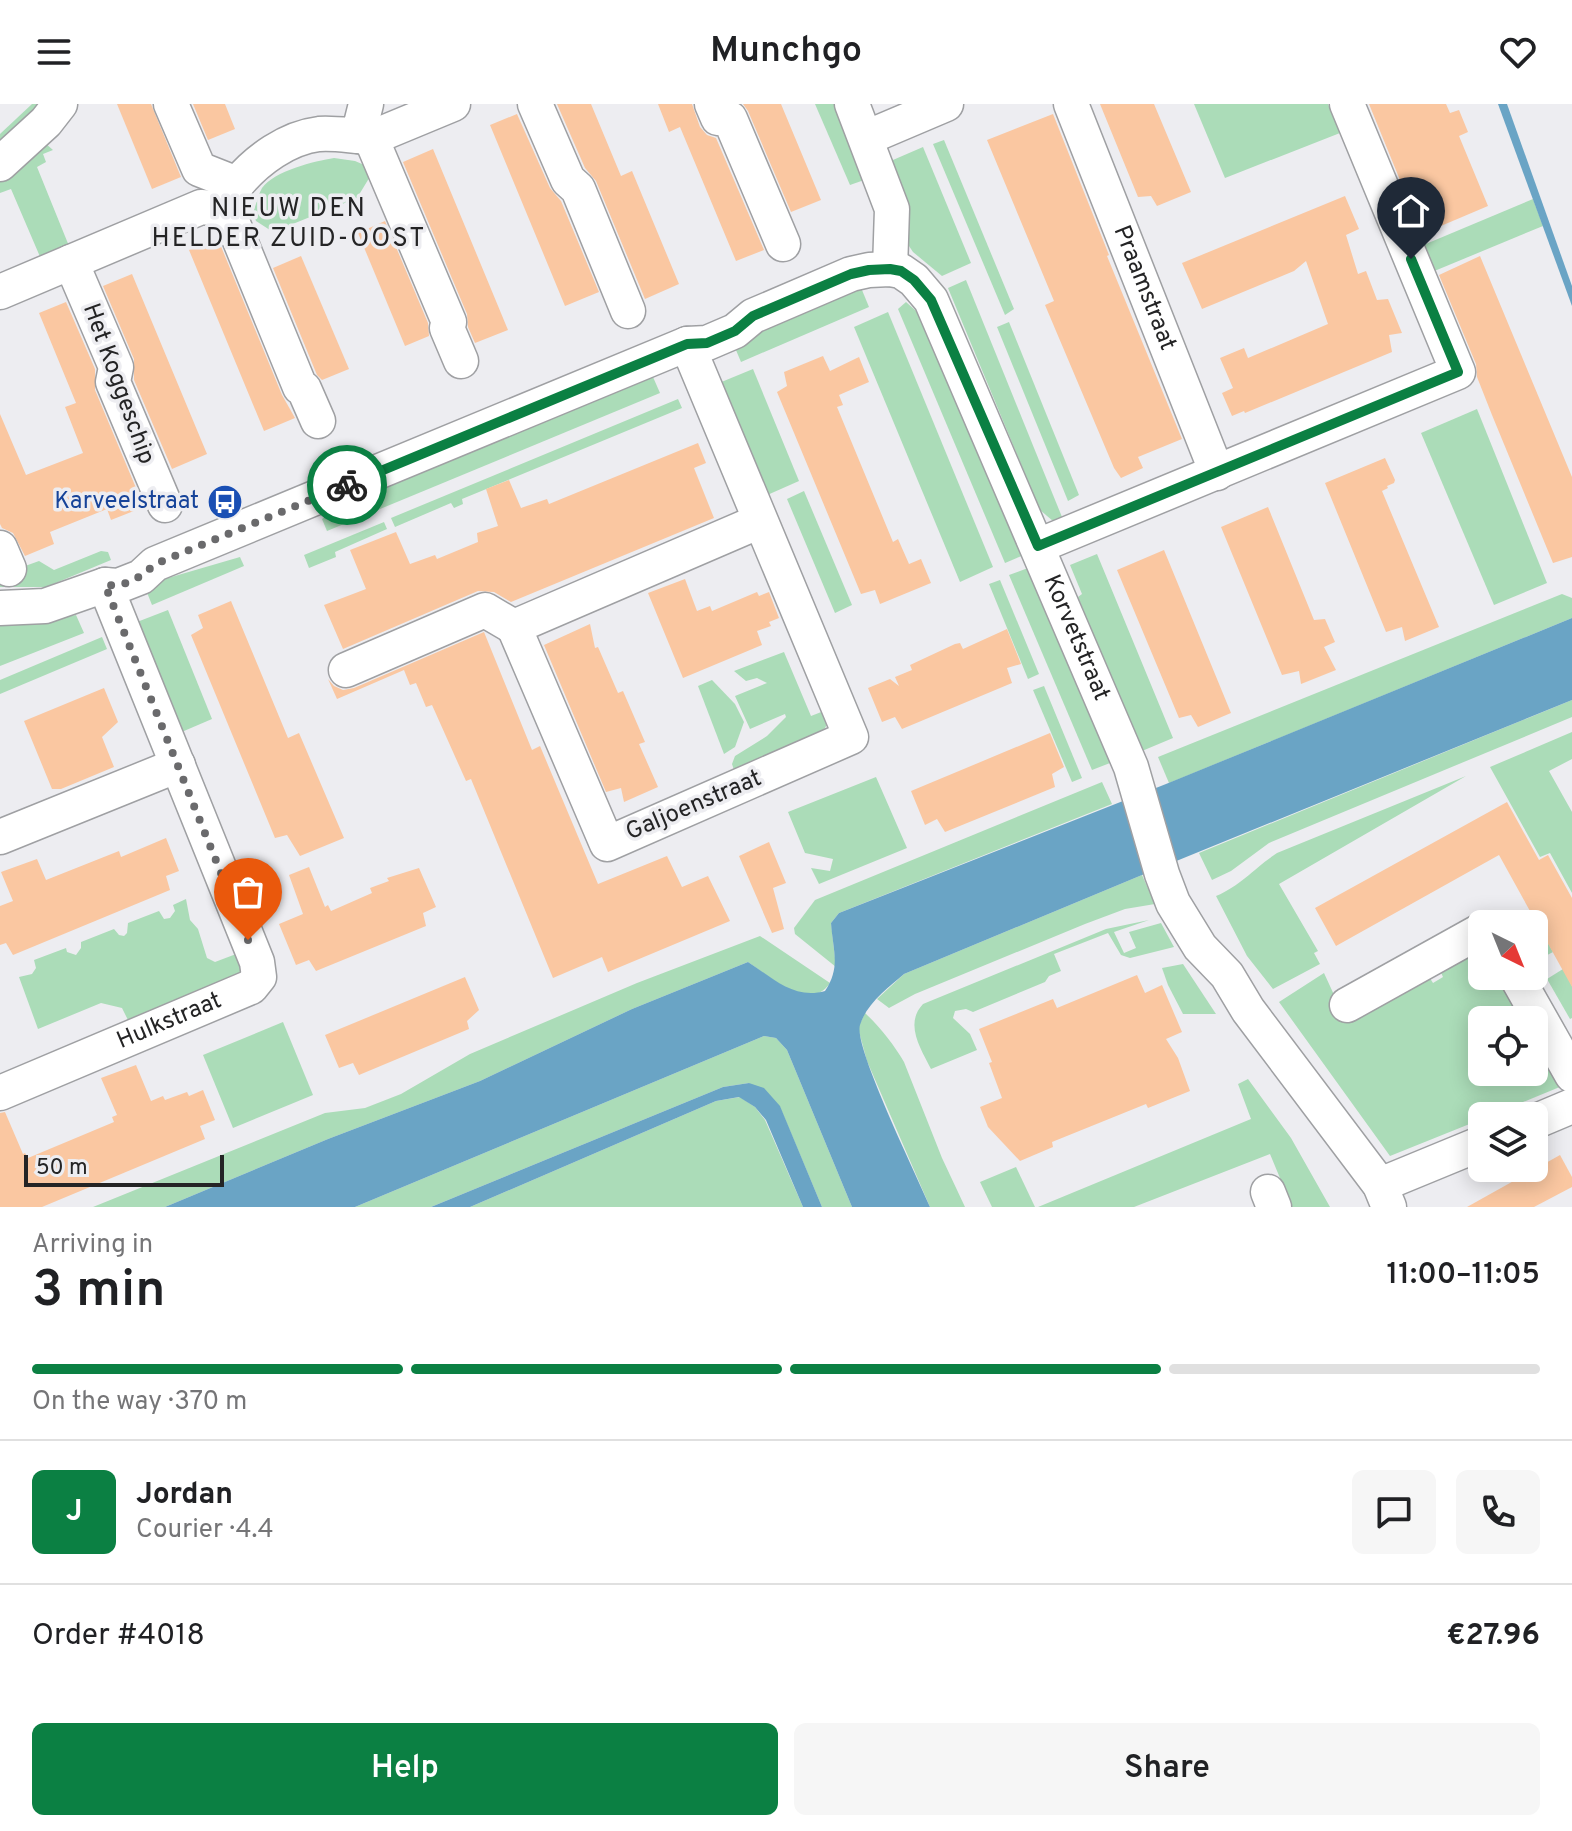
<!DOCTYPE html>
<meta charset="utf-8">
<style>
:root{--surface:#fff;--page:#f6f6f6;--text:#202124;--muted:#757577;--line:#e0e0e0;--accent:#0b8043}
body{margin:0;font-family:Overpass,sans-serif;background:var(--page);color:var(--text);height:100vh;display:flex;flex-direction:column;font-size:30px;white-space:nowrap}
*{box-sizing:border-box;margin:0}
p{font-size:26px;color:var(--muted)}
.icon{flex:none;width:44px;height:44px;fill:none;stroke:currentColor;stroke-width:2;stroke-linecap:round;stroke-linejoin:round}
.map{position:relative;height:1103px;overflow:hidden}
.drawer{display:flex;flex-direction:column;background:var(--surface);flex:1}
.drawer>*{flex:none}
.needle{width:52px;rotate:137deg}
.fabs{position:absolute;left:1468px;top:806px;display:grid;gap:16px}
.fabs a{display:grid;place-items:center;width:80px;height:80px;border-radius:12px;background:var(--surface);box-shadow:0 4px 20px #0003;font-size:40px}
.scale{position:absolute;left:24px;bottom:20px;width:200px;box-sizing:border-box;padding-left:8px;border:4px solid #242425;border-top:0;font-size:22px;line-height:28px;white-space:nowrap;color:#242425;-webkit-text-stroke:6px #ededf1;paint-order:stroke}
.pin{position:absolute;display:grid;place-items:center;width:68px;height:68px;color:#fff;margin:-82px -34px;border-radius:50% 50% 50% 0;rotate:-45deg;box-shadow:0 0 8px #0007}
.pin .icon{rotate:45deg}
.courier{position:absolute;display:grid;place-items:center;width:80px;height:80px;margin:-40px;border:6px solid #0b8043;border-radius:50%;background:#fff;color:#222;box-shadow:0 2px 10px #0007}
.head em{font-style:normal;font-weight:600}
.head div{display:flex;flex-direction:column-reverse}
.head{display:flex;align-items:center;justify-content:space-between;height:136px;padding:0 32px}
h1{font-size:52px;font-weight:600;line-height:60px}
.bar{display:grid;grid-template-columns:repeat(4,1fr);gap:12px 8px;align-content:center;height:96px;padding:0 32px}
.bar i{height:10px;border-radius:6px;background:var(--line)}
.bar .on{background:var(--accent)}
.bar p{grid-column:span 4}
.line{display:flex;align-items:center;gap:20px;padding:0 32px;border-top:2px solid var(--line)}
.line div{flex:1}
.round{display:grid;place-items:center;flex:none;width:84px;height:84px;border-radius:12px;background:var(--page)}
.cta{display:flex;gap:16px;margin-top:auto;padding:16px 32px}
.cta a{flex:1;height:92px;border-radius:12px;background:var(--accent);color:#fff;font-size:32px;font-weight:600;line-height:92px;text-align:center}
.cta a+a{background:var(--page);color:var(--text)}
header{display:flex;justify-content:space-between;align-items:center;height:104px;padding:0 32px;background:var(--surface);font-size:36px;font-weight:600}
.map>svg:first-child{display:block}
</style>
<header><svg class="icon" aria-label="menu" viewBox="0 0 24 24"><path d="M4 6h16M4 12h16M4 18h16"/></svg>Munchgo<svg class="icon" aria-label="heart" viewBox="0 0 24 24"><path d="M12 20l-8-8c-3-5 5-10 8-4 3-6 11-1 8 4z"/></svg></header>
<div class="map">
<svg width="1572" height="1103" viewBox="0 0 1572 1103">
<rect width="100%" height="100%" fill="#ededf1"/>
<g fill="#abdcb8">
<path d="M 32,0 L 49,0 L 0,45 L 0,30 Z"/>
<path d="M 815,0 L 834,0 L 867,75 L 850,81 Z"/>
<path d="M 1194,0 L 1328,0 L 1340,29 L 1225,74 Z"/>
<path d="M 944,36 L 1014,205 L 1005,211 L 933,40 Z"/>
<path d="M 45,39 L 53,46 L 43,50 L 46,58 L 37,63 L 69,142 L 41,155 L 11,85 L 0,89 L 0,76 Z"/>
<path d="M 923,43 L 971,159 L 942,172 L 913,148 L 907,139 L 886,59 Z"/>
<path d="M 334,54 L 355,57 L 369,63 L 371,71 L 357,94 L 273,128 L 256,117 L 253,109 C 256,101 258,91 262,84 C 274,67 315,57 334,54 Z"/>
<path d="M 1533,95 L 1543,122 L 1432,168 L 1421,142 Z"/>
<path d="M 966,176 L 1064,418 L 1053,417 L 1040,406 L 948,184 Z"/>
<path d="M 857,186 L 862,186 L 869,203 L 741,258 L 733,239 Z"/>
<path d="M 906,198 L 924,214 L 1024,451 L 1005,459 L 898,205 Z"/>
<path d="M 888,208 L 993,463 L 960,478 L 854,223 Z"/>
<path d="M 1009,218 L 1079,391 L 1068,397 L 997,223 Z"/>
<path d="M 753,265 L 799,377 L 765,392 L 719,279 Z"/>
<path d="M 649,272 L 653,273 L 660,289 L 327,427 L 322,415 L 352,395 Z"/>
<path d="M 678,295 L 682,304 L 462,395 L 463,400 L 454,404 L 451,399 L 395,423 L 391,414 Z"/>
<path d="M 1477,305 L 1547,479 L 1494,501 L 1421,329 Z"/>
<path d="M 804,387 L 852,501 L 835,509 L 787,395 Z"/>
<path d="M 384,418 L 387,425 L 335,448 L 336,453 L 309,464 L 304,451 Z"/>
<path d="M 101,447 L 108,448 L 111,456 L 46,483 L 0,483 L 0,466 L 3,470 L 39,457 L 54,466 Z"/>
<path d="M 1097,450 L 1173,634 L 1142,647 L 1078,493 L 1082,490 L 1070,461 Z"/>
<path d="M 240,453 L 244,462 L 152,501 L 144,481 Z"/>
<path d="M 1028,464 L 1110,659 L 1092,666 L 1009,471 Z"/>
<path d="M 1000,476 L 1039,570 L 1028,575 L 989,480 Z"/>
<path d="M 1562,490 L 1572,494 L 1572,514 L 1169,679 L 1158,653 Z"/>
<path d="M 168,506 L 212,615 L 177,630 L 137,518 Z"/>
<path d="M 76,511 L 84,529 L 0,562 L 0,520 L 30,520 Z"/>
<path d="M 102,533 L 107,545 L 0,590 L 0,576 Z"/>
<path d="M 784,548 L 811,612 L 829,605 L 829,617 L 822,629 L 736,672 L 732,660 L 735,652 L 767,632 L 786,613 L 785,610 L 750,625 L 735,592 L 767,579 L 757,574 L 746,577 L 734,567 Z"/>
<path d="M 712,576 L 735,600 L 744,618 L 735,643 L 724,650 L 698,582 Z"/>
<path d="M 1044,582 L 1082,674 L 1072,678 L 1033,586 Z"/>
<path d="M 1572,596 L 1572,613 L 1269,739 L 1231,767 L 1212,776 L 1199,749 Z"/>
<path d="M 1572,628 L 1572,655 L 1549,667 L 1572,708 L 1572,789 L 1550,749 L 1540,753 L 1490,663 Z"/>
<path d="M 1466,672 L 1279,780 L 1318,847 L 1314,849 L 1320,860 L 1273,885 L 1247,852 L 1216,792 C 1242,781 1254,764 1277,749 Z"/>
<path d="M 876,673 L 907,744 L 819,780 L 811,764 L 830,767 L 833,755 L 805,749 L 788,708 Z"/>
<path d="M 1102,678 L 1112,700 L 839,809 L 831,819 L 836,863 L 795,830 L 794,824 L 815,796 Z"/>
<path d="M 1142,771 L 1155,800 L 1125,805 L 1085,820 L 915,890 L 889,904 L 877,895 L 904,870 Z"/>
<path d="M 186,795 L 190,816 L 198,825 L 207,854 L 215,858 L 244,847 L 243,866 L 236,876 L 131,922 L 122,904 L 101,899 L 38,925 L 19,873 L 32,870 L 36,864 L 34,856 L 66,844 L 67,848 L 76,851 L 81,844 L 81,838 L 114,825 L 119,831 L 124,832 L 127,829 L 128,819 L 159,807 L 164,815 L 170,814 L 175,807 L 173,801 Z"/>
<path d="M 1533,812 L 1553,848 L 1536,857 L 1534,820 L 1519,820 Z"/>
<path d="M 1149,816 L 1114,828 L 1124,849 L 1136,844 L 1129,828 L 1161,819 L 1174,843 L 1130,854 L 1121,851 L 1108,829 L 1054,850 L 1061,867 L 1049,872 L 1045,878 L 973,908 L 966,905 L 955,907 L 953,914 L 970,930 L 977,946 L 931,965 C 921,945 904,920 923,900 L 1106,825 Z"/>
<path d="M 760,832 L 830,879 C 809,910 769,872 748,858 L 632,905 L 480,977 L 328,1035 L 165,1103 L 93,1103 L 325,1009 L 365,1004 L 401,990 L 470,950 L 637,879 Z"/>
<path d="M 1482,842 L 1482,872 L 1508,872 L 1532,916 L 1482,916 L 1482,968 L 1534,968 L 1534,920 L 1567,980 L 1489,1012 L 1482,1012 L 1482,1015 L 1390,1052 L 1279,898 L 1324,869 L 1346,917 L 1428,871 L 1433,879 L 1443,873 L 1439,864 Z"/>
<path d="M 1183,860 L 1216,910 L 1183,910 L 1168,881 L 1162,864 Z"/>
<path d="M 1563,865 L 1572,882 L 1572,914 L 1570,915 L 1547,875 Z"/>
<path d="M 865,909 C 879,922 895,942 904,958 L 942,1054 L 965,1103 L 930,1103 L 867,957 L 858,924 Z"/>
<path d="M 283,918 L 313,991 L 233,1024 L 203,951 Z"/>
<path d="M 764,932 L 776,934 L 787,946 L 852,1103 L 822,1103 L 780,1003 L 749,979 L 723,983 L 431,1103 L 355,1103 Z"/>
<path d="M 1248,975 L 1291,1034 L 1330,1103 L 1292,1103 L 1270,1050 L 1134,1103 L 1038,1103 L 1251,1015 L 1238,980 Z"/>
<path d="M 740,993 L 755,1003 L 765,1016 L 803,1103 L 470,1103 L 716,997 Z"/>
<path d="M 1016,1063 L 1035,1103 L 992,1103 L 980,1078 Z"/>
</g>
<g fill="#6aa4c5">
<path d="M 1498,0 L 1507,0 L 1572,182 L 1572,202 Z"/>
<path d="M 1572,514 L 1572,596 L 1142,771 L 904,870 C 888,884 867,899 860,921 C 853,942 918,1074 930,1103 L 852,1103 L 787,946 L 776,934 L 764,932 L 355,1103 L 165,1103 L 328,1035 L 480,977 L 632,905 L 748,858 C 773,874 794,896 825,887 C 841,863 833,847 831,819 L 839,809 L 1166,680 Z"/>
<path d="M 749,979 L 764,984 L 780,1002 L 822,1103 L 803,1103 L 766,1016 L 755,1003 L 739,993 L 716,997 L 470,1103 L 431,1103 L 723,983 Z"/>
</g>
<g fill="#fac7a1">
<path d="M 117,0 L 151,0 L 181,73 L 152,85 Z"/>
<path d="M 193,0 L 225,0 L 235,25 L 208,36 Z"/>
<path d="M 557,0 L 591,0 L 621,72 L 632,67 L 679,180 L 645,195 L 596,77 L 585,64 Z"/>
<path d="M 658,0 L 692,0 L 700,23 L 707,31 L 716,34 L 764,146 L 736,157 L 680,23 L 669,28 Z"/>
<path d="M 743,0 L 781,0 L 821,96 L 791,108 L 748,7 Z"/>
<path d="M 1100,0 L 1154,0 L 1191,88 L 1157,102 L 1151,92 L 1138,93 Z"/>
<path d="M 1369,0 L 1446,0 L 1450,9 L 1459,6 L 1468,28 L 1459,32 L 1488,102 L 1422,130 Z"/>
<path d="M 517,10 L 550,84 L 561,97 L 599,188 L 565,202 L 490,21 Z"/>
<path d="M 1053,10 L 1109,151 L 1107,152 L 1182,335 L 1138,353 L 1143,364 L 1121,374 L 1114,364 L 1045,201 L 1054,197 L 987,36 Z"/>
<path d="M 433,45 L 508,226 L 475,239 L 468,223 L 467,210 L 403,58 Z"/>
<path d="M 1345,92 L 1359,125 L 1346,131 L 1358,170 L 1366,167 L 1377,196 L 1388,195 L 1402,229 L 1389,231 L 1392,248 L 1245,309 L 1244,307 L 1232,312 L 1222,289 L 1233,284 L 1220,254 L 1244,244 L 1248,254 L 1328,220 L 1306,157 L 1294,167 L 1202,205 L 1182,159 Z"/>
<path d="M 385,117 L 428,219 L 429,232 L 405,242 L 358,129 Z"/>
<path d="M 218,135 L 282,291 L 295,314 L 264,327 L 189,146 Z"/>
<path d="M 301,152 L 349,265 L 322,276 L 317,271 L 273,164 Z"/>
<path d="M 1480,152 L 1572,373 L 1572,453 L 1553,459 L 1492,311 L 1477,273 L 1476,260 L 1439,171 Z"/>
<path d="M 132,170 L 207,350 L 172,365 L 134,276 L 134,255 L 103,182 Z"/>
<path d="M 66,198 L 95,265 L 95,286 L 144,403 L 111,416 L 107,405 L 50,428 L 54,440 L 25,452 L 13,429 L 2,424 L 0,420 L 0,310 L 26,371 L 83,349 L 65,303 L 76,299 L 39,209 Z"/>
<path d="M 823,252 L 830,267 L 859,253 L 869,278 L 839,291 L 843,301 L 837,303 L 893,438 L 898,435 L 909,460 L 921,455 L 931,479 L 880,500 L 875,486 L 861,490 L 777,288 L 787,282 L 784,268 Z"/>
<path d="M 698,339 L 706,359 L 694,364 L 714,414 L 511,498 L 494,488 L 478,487 L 343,545 L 324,501 L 366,485 L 350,446 L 396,428 L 410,460 L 435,451 L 437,455 L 478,438 L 477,429 L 498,422 L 486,385 L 509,376 L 521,404 L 547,395 L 549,400 Z"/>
<path d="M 1385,354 L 1395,376 L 1394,379 L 1387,382 L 1388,384 L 1382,387 L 1439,523 L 1405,537 L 1402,523 L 1386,528 L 1325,379 Z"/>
<path d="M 1268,403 L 1314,516 L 1325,515 L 1335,538 L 1324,543 L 1336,566 L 1301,580 L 1299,567 L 1282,571 L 1221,423 Z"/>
<path d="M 1164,446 L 1231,609 L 1198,623 L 1191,611 L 1179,614 L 1117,466 Z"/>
<path d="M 685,475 L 697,507 L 710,502 L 712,507 L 757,488 L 759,492 L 769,488 L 779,514 L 769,518 L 771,522 L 757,527 L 762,541 L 683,574 L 648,489 Z"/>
<path d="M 231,497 L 288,634 L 299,629 L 344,734 L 300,752 L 287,731 L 275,734 L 191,531 L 203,524 L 198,511 Z"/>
<path d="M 590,520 L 595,544 L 598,543 L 618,589 L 623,587 L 645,638 L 639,640 L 658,683 L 624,698 L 621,684 L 606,688 L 544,541 Z"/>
<path d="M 1007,525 L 1021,560 L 1007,564 L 1012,579 L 902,625 L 895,613 L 882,618 L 868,584 L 890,575 L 899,582 L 895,573 L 912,566 L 910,561 L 955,540 L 960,539 L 963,545 Z"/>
<path d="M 484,528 L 532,646 L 540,642 L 598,780 L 667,752 L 682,783 L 708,772 L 730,817 L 608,868 L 602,853 L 553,874 L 471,675 L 466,677 L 432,601 L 426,603 L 416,579 L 410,581 L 404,566 L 337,595 L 328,575 L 334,582 L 343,586 L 354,584 Z"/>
<path d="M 104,584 L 118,618 L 102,633 L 114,663 L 61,685 L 52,685 L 24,617 Z"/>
<path d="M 1050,629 L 1064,663 L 1052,670 L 1055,683 L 945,728 L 937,715 L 925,721 L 911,687 Z"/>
<path d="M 1507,698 L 1539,756 L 1548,751 L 1572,794 L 1572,883 L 1499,751 L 1336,842 L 1315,804 Z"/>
<path d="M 166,734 L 179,767 L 166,772 L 170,786 L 13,851 L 6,839 L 0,841 L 0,802 L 13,797 L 1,768 L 37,755 L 46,776 L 119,747 L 121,753 Z"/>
<path d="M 769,738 L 786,779 L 773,784 L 784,825 L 772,829 L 739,752 Z"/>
<path d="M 309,763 L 325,803 L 328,801 L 331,807 L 372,789 L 370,784 L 389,777 L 387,774 L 419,764 L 436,803 L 423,809 L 426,822 L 316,867 L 309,856 L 296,861 L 279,820 L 303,810 L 289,771 Z"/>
<path d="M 1137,871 L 1145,889 L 1162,881 L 1182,928 L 1166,935 L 1178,954 L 1190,987 L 1148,1004 L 1146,1000 L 1052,1038 L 1053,1043 L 1020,1057 L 988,1023 L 980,1003 L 1002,994 L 989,959 L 992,958 L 979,925 L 1053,895 L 1057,904 Z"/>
<path d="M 465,873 L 479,906 L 467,917 L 469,925 L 359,971 L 353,959 L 339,964 L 325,931 Z"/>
<path d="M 136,961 L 151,997 L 163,992 L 165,996 L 187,988 L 189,992 L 203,986 L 215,1016 L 200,1022 L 205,1035 L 42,1103 L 0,1103 L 0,1009 L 5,1008 L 23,1050 L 25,1049 L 28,1054 L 114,1018 L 112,1013 L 117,1011 L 101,974 Z"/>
<path d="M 1560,1051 L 1572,1073 L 1572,1083 L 1534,1103 L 1467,1103 Z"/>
</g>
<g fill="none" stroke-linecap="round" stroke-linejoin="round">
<defs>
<g id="minor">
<path d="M 171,0 L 199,65 L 237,80 C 257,56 287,34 319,30 C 332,29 346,31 358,32 L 366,0"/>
<path d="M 535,0 L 568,76 L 578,85 L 628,207"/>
<path d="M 712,0 L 718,14 L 730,15 L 783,140"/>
<path d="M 852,0 L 892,105 L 890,165"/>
<path id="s1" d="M 1071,0 L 1217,369"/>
<path d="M 358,32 L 371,34 L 453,0"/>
<path d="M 371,34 L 449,218 L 447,224 L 461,257"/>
<path d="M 866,34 L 946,0"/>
<path d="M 0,60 L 46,18 L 60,0"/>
<path d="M 227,105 L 300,283 L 304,285 L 318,317"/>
<path d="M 71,158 L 116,263 L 113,278 L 165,401"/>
<path d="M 0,188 L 201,103 L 227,105 L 237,80"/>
<path d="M 687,240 L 851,633 L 607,740 L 514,523 L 760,417"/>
<path d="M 1038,442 L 1458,268 L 1347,0"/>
<path d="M 0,444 L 9,465"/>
<path id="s2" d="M 0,504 L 45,502 L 105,481 L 118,482 L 141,473 L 155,460 L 687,240 L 707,239 L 735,227 L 753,212 L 851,170 L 869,166 L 890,165 L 901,167 L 914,176 L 931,196 L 1131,663 L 1162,770 L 1173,799 L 1200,843 L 1227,871 L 1248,906 L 1380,1081 L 1389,1103"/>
<path d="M 346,566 L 485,506 L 514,523"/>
<path d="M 0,733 L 178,661"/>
<path d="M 1516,872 L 1572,971"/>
<path d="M 1347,901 L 1482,826"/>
<path id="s3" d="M 0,989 L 251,883 L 259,873 L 257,858 L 105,481"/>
<path d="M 1534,1018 L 1572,1002"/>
<path d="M 1380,1081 L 1482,1039"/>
<path d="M 1268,1088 L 1274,1103"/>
</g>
</defs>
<use href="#minor" stroke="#9fa0a3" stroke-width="37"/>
<use href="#minor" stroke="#fff" stroke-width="34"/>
</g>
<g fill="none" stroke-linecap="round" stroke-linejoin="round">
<path stroke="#6a6a6c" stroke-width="8" stroke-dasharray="0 14.4" d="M 248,836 L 105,481 C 126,483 140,474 155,460 L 347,381"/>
<path stroke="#0b8043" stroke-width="10" d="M 347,381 L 687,240 L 707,239 L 735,227 L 753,212 L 851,170 L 869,166 L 890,165 L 901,167 L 914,176 L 931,196 L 1038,442 L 1458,268 L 1411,155"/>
</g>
<defs>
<symbol id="bus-disc" viewBox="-11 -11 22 22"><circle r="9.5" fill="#1a4fb4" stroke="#ededf1"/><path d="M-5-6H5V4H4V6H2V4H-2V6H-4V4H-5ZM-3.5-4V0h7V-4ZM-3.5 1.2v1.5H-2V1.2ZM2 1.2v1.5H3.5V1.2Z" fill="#fff"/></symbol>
</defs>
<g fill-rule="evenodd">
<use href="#bus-disc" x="205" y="378" width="40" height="40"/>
</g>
<g text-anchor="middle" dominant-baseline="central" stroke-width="7" stroke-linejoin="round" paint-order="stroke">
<g font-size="24" fill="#242425" stroke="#ededf1">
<text stroke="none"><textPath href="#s1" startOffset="198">Praamstraat</textPath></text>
<text transform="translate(118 280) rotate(70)">Het Koggeschip</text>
<text stroke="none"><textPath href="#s2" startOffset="1382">Korvetstraat</textPath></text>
<text transform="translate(694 702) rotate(-23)">Galjoenstraat</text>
<text stroke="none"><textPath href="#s3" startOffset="184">Hulkstraat</textPath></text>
</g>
<g font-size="24" fill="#164399" stroke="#ededf1" text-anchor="end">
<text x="199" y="398">Karveelstraat</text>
</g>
<g font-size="26" letter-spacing="2" fill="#242425" stroke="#ededf1">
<text x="289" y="105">NIEUW DEN<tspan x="289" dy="30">HELDER ZUID-OOST</tspan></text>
</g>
</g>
</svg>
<div class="fabs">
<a><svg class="needle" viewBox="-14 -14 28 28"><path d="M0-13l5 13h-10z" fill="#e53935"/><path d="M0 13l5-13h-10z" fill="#757577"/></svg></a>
<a><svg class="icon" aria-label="locate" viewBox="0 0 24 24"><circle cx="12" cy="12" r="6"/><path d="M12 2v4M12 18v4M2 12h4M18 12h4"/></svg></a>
<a><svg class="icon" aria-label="layers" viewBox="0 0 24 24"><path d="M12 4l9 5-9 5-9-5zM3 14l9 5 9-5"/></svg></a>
</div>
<div class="scale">50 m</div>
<div class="pin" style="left:248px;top:836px;background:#ea580c"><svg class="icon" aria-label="bag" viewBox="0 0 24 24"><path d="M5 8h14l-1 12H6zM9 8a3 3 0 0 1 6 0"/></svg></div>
<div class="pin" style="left:1411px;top:155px;background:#1f2937"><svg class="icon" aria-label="home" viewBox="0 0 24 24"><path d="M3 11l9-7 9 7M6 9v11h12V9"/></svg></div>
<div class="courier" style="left:347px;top:381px"><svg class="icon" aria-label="bike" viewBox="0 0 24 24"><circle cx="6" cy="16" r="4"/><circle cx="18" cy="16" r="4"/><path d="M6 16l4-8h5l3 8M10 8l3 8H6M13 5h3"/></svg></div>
</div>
<section class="drawer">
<div class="head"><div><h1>3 min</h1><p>Arriving in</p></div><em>11:00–11:05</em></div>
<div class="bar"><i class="on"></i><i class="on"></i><i class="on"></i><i></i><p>On the way · 370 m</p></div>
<div class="line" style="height:144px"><b class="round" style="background:var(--accent);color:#fff">J</b><div><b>Jordan</b><p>Courier · 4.4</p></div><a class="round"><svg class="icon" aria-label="chat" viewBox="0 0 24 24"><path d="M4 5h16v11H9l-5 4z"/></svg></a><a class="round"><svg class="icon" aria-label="phone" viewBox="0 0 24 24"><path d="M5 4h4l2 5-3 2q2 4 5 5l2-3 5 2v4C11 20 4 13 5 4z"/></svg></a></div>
<div class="line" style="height:104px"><div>Order #4018</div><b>€27.96</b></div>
<div class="cta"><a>Help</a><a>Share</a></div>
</section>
